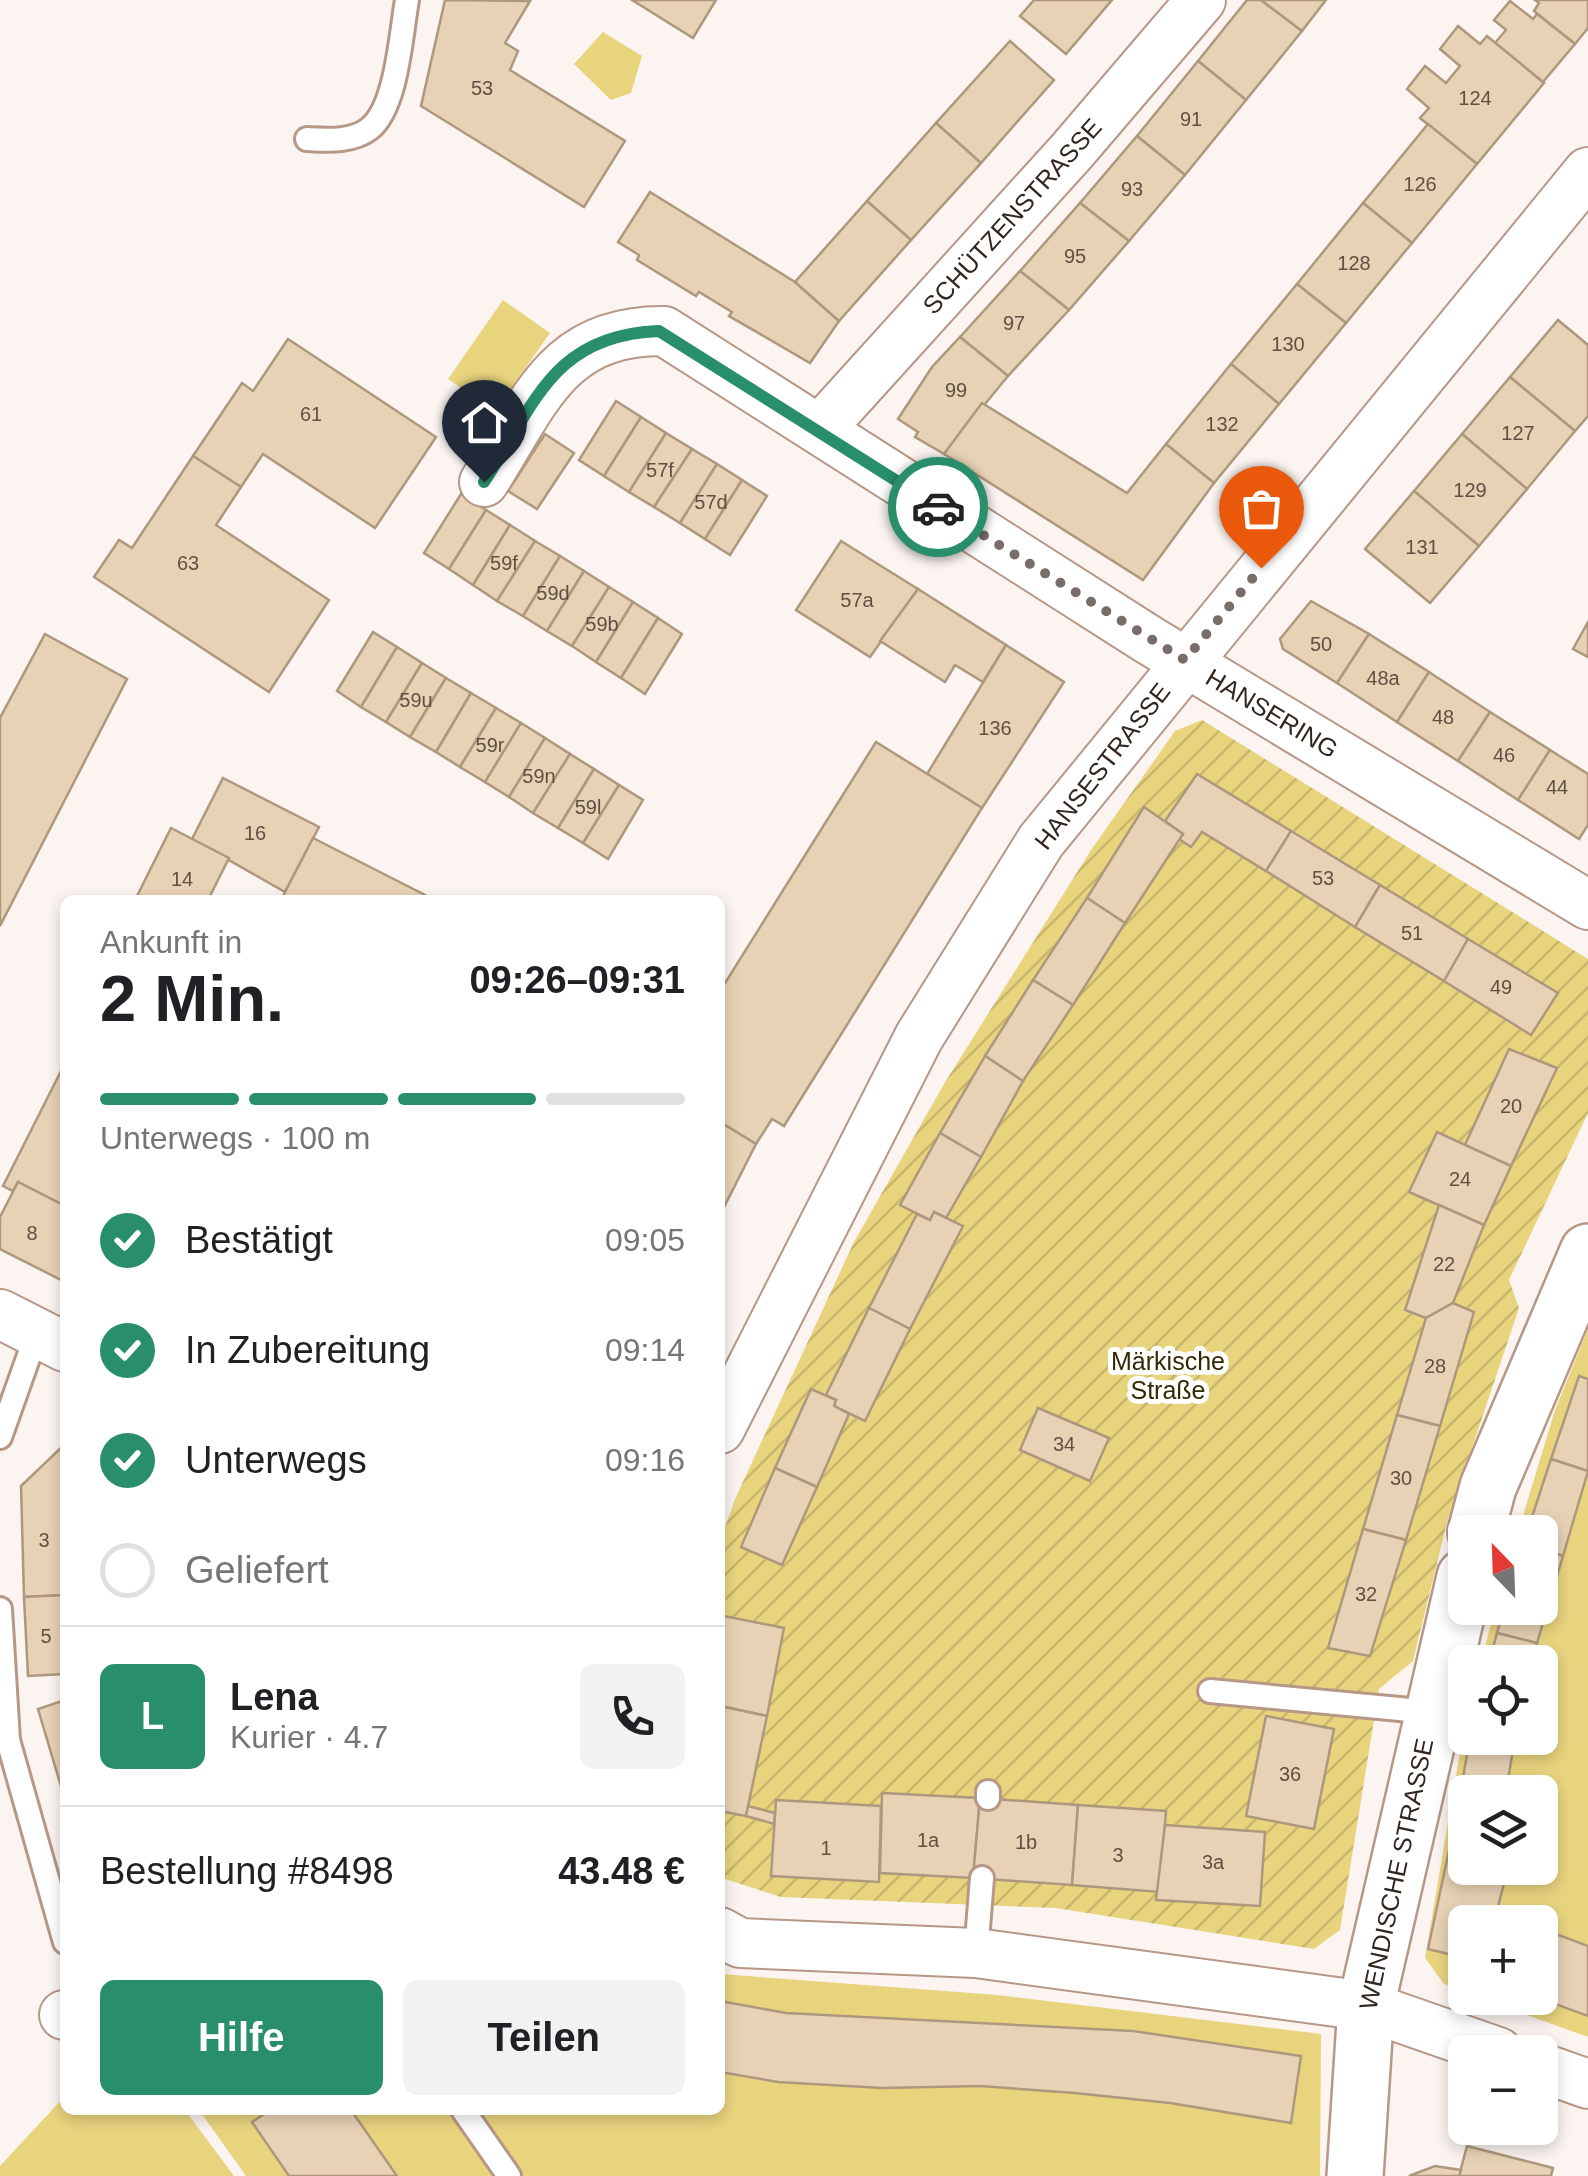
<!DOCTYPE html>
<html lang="de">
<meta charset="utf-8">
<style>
:root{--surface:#fff;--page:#f2f2f2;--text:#202124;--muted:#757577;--line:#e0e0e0;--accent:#288e6b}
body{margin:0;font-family:Arial,sans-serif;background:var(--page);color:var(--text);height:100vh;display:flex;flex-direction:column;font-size:38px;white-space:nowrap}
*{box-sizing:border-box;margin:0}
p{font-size:32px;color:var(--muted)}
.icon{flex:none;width:55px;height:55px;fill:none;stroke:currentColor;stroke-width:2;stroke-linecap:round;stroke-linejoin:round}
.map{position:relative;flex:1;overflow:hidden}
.sheet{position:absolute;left:60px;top:895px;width:665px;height:1220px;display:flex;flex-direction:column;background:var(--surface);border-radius:15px;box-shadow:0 5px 15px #0003}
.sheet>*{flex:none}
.needle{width:65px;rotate:337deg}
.buttons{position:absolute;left:1448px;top:1515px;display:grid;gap:20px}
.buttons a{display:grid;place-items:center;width:110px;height:110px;border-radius:15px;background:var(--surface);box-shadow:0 5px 15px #0003;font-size:50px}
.pin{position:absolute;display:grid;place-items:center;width:85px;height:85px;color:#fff;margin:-102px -42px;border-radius:50% 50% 50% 0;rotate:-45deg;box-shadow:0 0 10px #0007}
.pin .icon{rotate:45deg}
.courier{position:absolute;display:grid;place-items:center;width:100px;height:100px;margin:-50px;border:8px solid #288e6b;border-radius:50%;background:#fff;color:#222;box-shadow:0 2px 12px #0007}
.summary em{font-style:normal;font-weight:700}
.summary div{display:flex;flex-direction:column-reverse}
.summary{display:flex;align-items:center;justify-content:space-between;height:170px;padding:0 40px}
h1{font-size:65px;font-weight:700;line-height:75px}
.bar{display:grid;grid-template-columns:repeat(4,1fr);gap:15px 10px;align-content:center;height:120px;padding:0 40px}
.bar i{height:12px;border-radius:8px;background:var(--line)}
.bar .active{background:var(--accent)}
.bar p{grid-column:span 4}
.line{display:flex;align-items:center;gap:25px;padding:0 40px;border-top:2px solid var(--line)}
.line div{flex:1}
.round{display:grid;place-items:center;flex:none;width:105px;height:105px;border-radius:15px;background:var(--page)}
ol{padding:0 40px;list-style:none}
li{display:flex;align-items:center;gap:30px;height:110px}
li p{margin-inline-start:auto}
li .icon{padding:10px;border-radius:50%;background:var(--accent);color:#fff;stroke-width:4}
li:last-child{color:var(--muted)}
li i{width:55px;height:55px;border:5px solid var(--line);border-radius:50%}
.cta{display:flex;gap:20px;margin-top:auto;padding:20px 40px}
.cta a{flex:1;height:115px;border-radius:15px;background:var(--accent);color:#fff;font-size:40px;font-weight:700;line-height:115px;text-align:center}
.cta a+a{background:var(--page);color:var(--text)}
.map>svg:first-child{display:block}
</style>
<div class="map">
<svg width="1588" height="2176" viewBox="0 0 1588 2176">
<defs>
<pattern id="garden-furrows" width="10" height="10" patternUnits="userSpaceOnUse" patternTransform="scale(2.5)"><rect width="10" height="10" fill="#e9d47e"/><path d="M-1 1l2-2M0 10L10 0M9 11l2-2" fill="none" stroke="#c8b66c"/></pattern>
</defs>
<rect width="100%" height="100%" fill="#fbf4f1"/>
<g fill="#e9d47e" fill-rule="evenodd">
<path d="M 603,32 L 642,56 L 631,93 L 611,100 L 574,64 Z"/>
<path d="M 503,300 L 550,333 L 495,411 L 448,379 Z"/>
<path d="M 1588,1329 L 1588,2037 L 1480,1998 L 1540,1998 L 1540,1922 L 1465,1922 L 1465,1992 L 1444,1984 L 1425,1958 L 1465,1723 L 1465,1738 L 1540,1738 L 1540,1662 L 1481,1662 L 1495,1608 L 1540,1608 L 1540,1532 L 1518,1532 L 1555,1410 ZM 1465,1792 L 1540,1792 L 1540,1868 L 1465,1868 Z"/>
<path d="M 720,1974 L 998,1995 L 1321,2034 L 1320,2176 L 246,2176 L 199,2110 L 720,2110 Z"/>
<path d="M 65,2096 L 65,2110 L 185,2110 L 234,2176 L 0,2176 L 0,2166 Z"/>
</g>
<path fill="url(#garden-furrows)" d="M 1202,720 L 1588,959 L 1588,1113 L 1509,1280 L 1519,1308 L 1447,1522 L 1413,1661 L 1379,1689 L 1340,1930 L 1314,1949 L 1056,1908 L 781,1897 L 722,1878 L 720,1541 L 735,1499 L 854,1242 L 944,1084 L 1091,850 L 1175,731 Z"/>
<g fill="#e8d2b5" stroke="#ae987d" stroke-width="2.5">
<path d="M 445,0 L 530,1 L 505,43 L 518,51 L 510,70 L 625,141 L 584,207 L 421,106 Z"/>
<path d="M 632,0 L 716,0 L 693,38 Z"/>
<path d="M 1034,0 L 1112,0 L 1066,54 L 1020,16 Z"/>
<path d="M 1247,0 L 1261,0 L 1302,31 L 1246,100 L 1198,61 Z"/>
<path d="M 1261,0 L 1326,0 L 1302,31 Z"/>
<path d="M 1535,0 L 1588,0 L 1588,28 L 1575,44 L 1534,11 L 1539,3 Z"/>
<path d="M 1510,1 L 1533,19 L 1537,14 L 1575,44 L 1543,82 L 1495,43 L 1506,30 L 1494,20 Z"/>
<path d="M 1458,26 L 1480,44 L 1487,36 L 1544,83 L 1477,164 L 1420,118 L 1429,108 L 1407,89 L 1425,66 L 1446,83 L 1460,66 L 1440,49 Z"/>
<path d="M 1010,41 L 1054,80 L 981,163 L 936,123 Z"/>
<path d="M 1198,61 L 1246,100 L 1185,175 L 1137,136 Z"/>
<path d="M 936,123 L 981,163 L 911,240 L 867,201 Z"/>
<path d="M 1428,124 L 1477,164 L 1412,243 L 1363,203 Z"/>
<path d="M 1137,136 L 1185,175 L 1129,241 L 1080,203 Z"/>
<path d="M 650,192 L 795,282 L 839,321 L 810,363 L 729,316 L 732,312 L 699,292 L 696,296 L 637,260 L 639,255 L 618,242 Z"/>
<path d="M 867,201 L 911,240 L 839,321 L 795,282 Z"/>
<path d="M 1080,203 L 1129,241 L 1069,310 L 1020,271 Z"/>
<path d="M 1363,203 L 1412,243 L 1346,323 L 1297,284 Z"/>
<path d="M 1020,271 L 1069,310 L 1008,376 L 960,337 Z"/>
<path d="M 1297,284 L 1346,323 L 1279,404 L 1231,364 Z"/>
<path d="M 1558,320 L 1588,345 L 1588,416 L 1575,431 L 1510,377 Z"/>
<path d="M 960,337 L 1008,376 L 944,454 L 915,437 L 918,432 L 898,419 L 932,367 Z"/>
<path d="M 288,339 L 436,437 L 375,528 L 263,454 L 241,487 L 193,456 L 242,383 L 253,391 Z"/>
<path d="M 1231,364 L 1279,404 L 1214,483 L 1166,444 Z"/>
<path d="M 1510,377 L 1575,431 L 1527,489 L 1462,434 Z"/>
<path d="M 616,401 L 641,417 L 604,476 L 579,460 Z"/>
<path d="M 982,403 L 1127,493 L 1166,444 L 1214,483 L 1143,580 L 944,454 Z"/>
<path d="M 641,417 L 666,433 L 629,492 L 604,476 Z"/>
<path d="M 666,433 L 692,449 L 654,507 L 629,492 Z"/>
<path d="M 545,434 L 574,453 L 537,509 L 508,491 Z"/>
<path d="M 1462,434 L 1527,489 L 1479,546 L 1414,491 Z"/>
<path d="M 692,449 L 717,464 L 680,523 L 654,507 Z"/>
<path d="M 193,456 L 241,487 L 216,525 L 329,600 L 269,692 L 94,577 L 119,540 L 132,548 Z"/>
<path d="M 717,464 L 742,480 L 705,539 L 680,523 Z"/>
<path d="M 742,480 L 767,496 L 730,555 L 705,539 Z"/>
<path d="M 1414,491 L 1479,546 L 1430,603 L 1365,549 Z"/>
<path d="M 461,494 L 486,510 L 449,569 L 424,553 Z"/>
<path d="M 486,510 L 510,525 L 473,585 L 449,569 Z"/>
<path d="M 510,525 L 535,541 L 497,601 L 473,585 Z"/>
<path d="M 535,541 L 560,556 L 523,616 L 497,601 Z"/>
<path d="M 841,541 L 918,589 L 870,657 L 796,610 Z"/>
<path d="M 560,556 L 584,571 L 547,631 L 523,616 Z"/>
<path d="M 584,571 L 609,587 L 572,646 L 547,631 Z"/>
<path d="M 609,587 L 633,602 L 596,662 L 572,646 Z"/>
<path d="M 918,589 L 1006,645 L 983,682 L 955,665 L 945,682 L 880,641 Z"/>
<path d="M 1311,601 L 1369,634 L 1337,683 L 1283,649 L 1280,639 Z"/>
<path d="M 633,602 L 658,618 L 621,678 L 596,662 Z"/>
<path d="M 658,618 L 682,634 L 645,694 L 621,678 Z"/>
<path d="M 1588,622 L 1588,657 L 1573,649 Z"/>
<path d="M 373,632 L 397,647 L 361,707 L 337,691 Z"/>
<path d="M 45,634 L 127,679 L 0,926 L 0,718 Z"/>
<path d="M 1369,634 L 1429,672 L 1397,722 L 1337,683 Z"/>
<path d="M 1006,645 L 1064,682 L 982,808 L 927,774 Z"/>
<path d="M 397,647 L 422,663 L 386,722 L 361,707 Z"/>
<path d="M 422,663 L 446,678 L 410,737 L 386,722 Z"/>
<path d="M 1429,672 L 1490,712 L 1458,761 L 1397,722 Z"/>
<path d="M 446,678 L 471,693 L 436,752 L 410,737 Z"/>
<path d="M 471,693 L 496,708 L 460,767 L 436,752 Z"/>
<path d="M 496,708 L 521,723 L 485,782 L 460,767 Z"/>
<path d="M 1490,712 L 1550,750 L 1518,800 L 1458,761 Z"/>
<path d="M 521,723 L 545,738 L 509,797 L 485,782 Z"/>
<path d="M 545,738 L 570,754 L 533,813 L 509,797 Z"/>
<path d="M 876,742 L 982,808 L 784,1126 L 772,1119 L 756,1144 L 720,1122 L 720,991 Z"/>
<path d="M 1550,750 L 1588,774 L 1588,825 L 1579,839 L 1518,800 Z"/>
<path d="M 570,754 L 594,769 L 558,828 L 533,813 Z"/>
<path d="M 594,769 L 619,785 L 583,843 L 558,828 Z"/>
<path d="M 1197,774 L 1291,831 L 1266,871 L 1202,832 L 1191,847 L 1179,839 L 1183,834 L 1165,821 Z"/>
<path d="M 223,778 L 319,827 L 285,892 L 192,839 Z"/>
<path d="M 619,785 L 643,800 L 608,859 L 583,843 Z"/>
<path d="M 1144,807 L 1183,834 L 1125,923 L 1087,898 Z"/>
<path d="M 171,828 L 229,858 L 210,896 L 214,900 L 135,900 Z"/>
<path d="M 1291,831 L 1380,885 L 1355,927 L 1266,871 Z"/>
<path d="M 313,838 L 425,895 L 422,900 L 281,900 Z"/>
<path d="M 1380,885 L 1468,939 L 1444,981 L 1355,927 Z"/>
<path d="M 1087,898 L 1125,923 L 1073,1005 L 1033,980 Z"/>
<path d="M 1468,939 L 1558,993 L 1531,1035 L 1444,981 Z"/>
<path d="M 1033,980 L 1073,1005 L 1023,1081 L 985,1056 Z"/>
<path d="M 1509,1049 L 1557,1068 L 1511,1166 L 1465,1145 Z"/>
<path d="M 985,1056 L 1023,1081 L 981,1157 L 940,1133 Z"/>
<path d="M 62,1069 L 65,1071 L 65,1206 L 18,1182 L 13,1191 L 3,1186 Z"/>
<path d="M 720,1122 L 756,1144 L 720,1215 Z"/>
<path d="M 1437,1132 L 1511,1166 L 1484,1225 L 1409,1192 Z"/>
<path d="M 940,1133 L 981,1157 L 946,1218 L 934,1212 L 930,1220 L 900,1205 Z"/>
<path d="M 18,1182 L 65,1206 L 65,1282 L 0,1249 L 0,1217 Z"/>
<path d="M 1439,1205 L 1484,1225 L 1453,1303 L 1426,1318 L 1405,1310 Z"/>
<path d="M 934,1212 L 963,1226 L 910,1329 L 869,1308 L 917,1214 L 930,1220 Z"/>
<path d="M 1453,1303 L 1474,1312 L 1440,1426 L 1397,1415 L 1426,1318 Z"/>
<path d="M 869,1308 L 910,1329 L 865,1421 L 834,1406 L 836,1400 L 826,1395 Z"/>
<path d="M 1579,1376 L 1588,1379 L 1588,1471 L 1551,1459 Z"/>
<path d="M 811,1389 L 836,1400 L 834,1406 L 849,1414 L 817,1487 L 775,1468 Z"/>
<path d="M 1038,1408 L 1109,1438 L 1090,1481 L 1020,1450 Z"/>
<path d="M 1397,1415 L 1440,1426 L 1406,1540 L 1363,1529 Z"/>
<path d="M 65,1444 L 65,1595 L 24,1597 L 21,1486 Z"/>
<path d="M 1551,1459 L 1588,1471 L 1563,1556 L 1540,1548 L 1540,1532 L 1527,1532 Z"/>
<path d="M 775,1468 L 817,1487 L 782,1565 L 741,1547 Z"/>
<path d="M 1363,1529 L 1406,1540 L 1370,1656 L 1328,1648 Z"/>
<path d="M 1540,1548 L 1563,1556 L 1537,1643 L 1497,1633 L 1504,1608 L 1540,1608 Z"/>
<path d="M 65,1595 L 65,1674 L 28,1676 L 24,1597 Z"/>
<path d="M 724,1616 L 784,1628 L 767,1716 L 720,1706 Z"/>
<path d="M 1497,1633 L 1537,1643 L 1532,1662 L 1489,1662 Z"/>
<path d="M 65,1700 L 65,1792 L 63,1793 L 38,1709 Z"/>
<path d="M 720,1706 L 767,1716 L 746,1816 L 720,1811 Z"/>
<path d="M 1266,1716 L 1334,1729 L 1314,1829 L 1246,1816 Z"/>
<path d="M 1470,1738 L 1515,1738 L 1506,1792 L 1465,1792 L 1465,1823 L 1455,1822 Z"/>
<path d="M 882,1793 L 980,1798 L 973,1878 L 880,1873 Z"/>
<path d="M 980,1798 L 1078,1805 L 1072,1885 L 973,1878 Z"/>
<path d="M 776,1800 L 881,1806 L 879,1882 L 771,1876 Z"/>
<path d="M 1078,1805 L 1166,1811 L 1160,1892 L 1072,1885 Z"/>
<path d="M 748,1806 L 775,1813 L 774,1824 L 746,1816 Z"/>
<path d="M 1455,1822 L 1465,1823 L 1465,1868 L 1508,1868 L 1494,1922 L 1465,1922 L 1465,1958 L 1428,1949 Z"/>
<path d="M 1165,1825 L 1265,1832 L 1260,1906 L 1156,1900 Z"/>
<path d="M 1540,1928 L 1588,1946 L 1588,2016 L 1539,1998 Z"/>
<path d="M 720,2001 L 786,2013 L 1133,2031 L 1301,2056 L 1291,2123 L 1170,2103 L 1075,2093 L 980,2086 L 882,2088 L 778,2082 L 720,2072 Z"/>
<path d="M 270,2110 L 351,2110 L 397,2176 L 289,2176 L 252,2122 Z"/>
<path d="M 1467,2146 L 1553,2168 L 1551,2176 L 1459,2176 Z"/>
<path d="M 1435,2166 L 1461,2170 L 1459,2176 L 1409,2176 Z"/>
</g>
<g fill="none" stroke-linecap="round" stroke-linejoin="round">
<defs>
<g id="lane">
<path d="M 307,139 C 328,140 352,142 369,129 C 397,108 401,33 407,0"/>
<path d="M 0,1437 L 37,1333"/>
<path d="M 0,1609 L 8,1740 L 65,1942"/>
<path d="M 1210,1691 L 1431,1712"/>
<path d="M 988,1798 L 988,1792"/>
<path d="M 976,1953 L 982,1878"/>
<path d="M 463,2110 L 509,2176"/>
</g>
<g id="street">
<path d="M 820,429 L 1072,151 L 1201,0"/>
<path d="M 484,482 C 535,403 556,330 664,331 L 1149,640 L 1588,905"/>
<path d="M 0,1314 L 65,1347"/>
<path d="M 720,1429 L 919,1037 L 1041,841 L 1588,172"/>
<path d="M 720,1932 L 740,1943 L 976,1953 L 1366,2006 L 1498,2052"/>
<path d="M 64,2015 L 65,2015"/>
<path d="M 1540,2067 L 1588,2084"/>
</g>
<g id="secondary">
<path d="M 1476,1532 L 1488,1487 L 1588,1252"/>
<path d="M 1355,2176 L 1366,2006 L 1465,1577"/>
</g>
</defs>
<use href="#lane" stroke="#b79786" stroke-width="28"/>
<use href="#street" stroke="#b79786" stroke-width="52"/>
<use href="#secondary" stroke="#b79786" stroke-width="60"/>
<use href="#lane" stroke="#fff" stroke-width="22"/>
<use href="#street" stroke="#fff" stroke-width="48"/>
<use href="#secondary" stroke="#fff" stroke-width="55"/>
</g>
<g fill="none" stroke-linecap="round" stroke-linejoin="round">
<path stroke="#786d68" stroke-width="10" stroke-dasharray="0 18" d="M 938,507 L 1185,660 L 1261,568"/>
<path stroke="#288e6b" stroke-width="12" d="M 484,482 C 535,404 553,335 659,331 L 938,507"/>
</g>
<g text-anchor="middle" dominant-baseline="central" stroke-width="10" stroke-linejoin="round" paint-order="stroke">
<g font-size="20" fill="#605044">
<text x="482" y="88">53</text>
<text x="1475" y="98">124</text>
<text x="1191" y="119">91</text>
<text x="1420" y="184">126</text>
<text x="1132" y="189">93</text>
<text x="1075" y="256">95</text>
<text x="1354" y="263">128</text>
<text x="1014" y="323">97</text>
<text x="1288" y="344">130</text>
<text x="956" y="390">99</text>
<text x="311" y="414">61</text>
<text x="1222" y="424">132</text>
<text x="1518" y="433">127</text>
<text x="660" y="470">57f</text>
<text x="1470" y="490">129</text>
<text x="711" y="502">57d</text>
<text x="1422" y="547">131</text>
<text x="188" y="563">63</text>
<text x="504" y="563">59f</text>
<text x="553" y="593">59d</text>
<text x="857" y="600">57a</text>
<text x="602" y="624">59b</text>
<text x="1321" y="644">50</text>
<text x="1383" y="678">48a</text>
<text x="416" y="700">59u</text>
<text x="1443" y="717">48</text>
<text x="995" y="728">136</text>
<text x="490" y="745">59r</text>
<text x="1504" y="755">46</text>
<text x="539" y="776">59n</text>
<text x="1557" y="787">44</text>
<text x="588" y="807">59l</text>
<text x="255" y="833">16</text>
<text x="1323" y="878">53</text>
<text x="182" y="879">14</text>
<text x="1412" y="933">51</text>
<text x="1501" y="987">49</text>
<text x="1511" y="1106">20</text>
<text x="1460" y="1179">24</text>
<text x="32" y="1233">8</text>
<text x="1444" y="1264">22</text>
<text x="1435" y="1366">28</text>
<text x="1064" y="1444">34</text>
<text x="1401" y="1478">30</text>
<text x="44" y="1540">3</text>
<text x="1366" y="1594">32</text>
<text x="46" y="1636">5</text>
<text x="1290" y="1774">36</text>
<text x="928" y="1840">1a</text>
<text x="1026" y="1842">1b</text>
<text x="826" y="1848">1</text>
<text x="1118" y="1855">3</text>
<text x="1213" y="1862">3a</text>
</g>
<g font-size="25" fill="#32251e" stroke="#fff">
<text transform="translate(1012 216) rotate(-48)">SCHÜTZENSTRASSE</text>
<text transform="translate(1272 713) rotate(31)">HANSERING</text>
<text transform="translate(1102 766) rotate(-52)">HANSESTRASSE</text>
<text transform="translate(1396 1874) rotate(-78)">WENDISCHE STRASSE</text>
</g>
<g font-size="25" fill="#342a00" stroke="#fff">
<text x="1168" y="1361">Märkische<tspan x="1168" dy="29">Straße</tspan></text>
</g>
</g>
</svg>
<div class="buttons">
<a><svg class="needle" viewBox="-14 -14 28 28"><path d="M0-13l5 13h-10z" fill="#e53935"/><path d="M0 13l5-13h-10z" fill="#757577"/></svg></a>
<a><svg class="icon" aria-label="locate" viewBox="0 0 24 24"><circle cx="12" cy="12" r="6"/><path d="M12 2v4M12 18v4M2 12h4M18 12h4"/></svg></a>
<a><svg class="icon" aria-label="layers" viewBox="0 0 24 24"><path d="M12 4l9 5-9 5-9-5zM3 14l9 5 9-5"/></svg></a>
<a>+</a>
<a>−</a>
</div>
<div class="pin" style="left:1261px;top:568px;background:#ea580c"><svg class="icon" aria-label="bag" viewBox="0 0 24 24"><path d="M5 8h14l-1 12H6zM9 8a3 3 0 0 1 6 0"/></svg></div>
<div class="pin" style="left:484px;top:482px;background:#1f2937"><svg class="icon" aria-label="home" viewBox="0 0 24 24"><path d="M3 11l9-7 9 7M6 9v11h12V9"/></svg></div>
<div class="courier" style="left:938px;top:507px"><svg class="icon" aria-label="car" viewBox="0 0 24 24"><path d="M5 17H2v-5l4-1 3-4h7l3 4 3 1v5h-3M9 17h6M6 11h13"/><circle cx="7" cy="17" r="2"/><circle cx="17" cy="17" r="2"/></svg></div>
<section class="sheet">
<div class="summary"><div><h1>2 Min.</h1><p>Ankunft in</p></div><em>09:26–09:31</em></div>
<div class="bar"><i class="active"></i><i class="active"></i><i class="active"></i><i></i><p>Unterwegs · 100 m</p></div>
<ol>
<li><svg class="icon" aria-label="check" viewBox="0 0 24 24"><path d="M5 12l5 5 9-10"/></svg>Bestätigt<p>09:05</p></li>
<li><svg class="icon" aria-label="check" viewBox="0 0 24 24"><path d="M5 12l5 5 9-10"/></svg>In Zubereitung<p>09:14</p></li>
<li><svg class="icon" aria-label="check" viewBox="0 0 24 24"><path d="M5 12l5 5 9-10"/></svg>Unterwegs<p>09:16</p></li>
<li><i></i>Geliefert</li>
</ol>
<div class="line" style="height:180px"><b class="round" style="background:var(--accent);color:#fff">L</b><div><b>Lena</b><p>Kurier · 4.7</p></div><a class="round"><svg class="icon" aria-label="phone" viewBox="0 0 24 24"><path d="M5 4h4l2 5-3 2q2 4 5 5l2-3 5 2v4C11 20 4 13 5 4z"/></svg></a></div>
<div class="line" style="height:130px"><div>Bestellung #8498</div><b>43.48 €</b></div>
<div class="cta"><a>Hilfe</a><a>Teilen</a></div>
</section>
</div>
